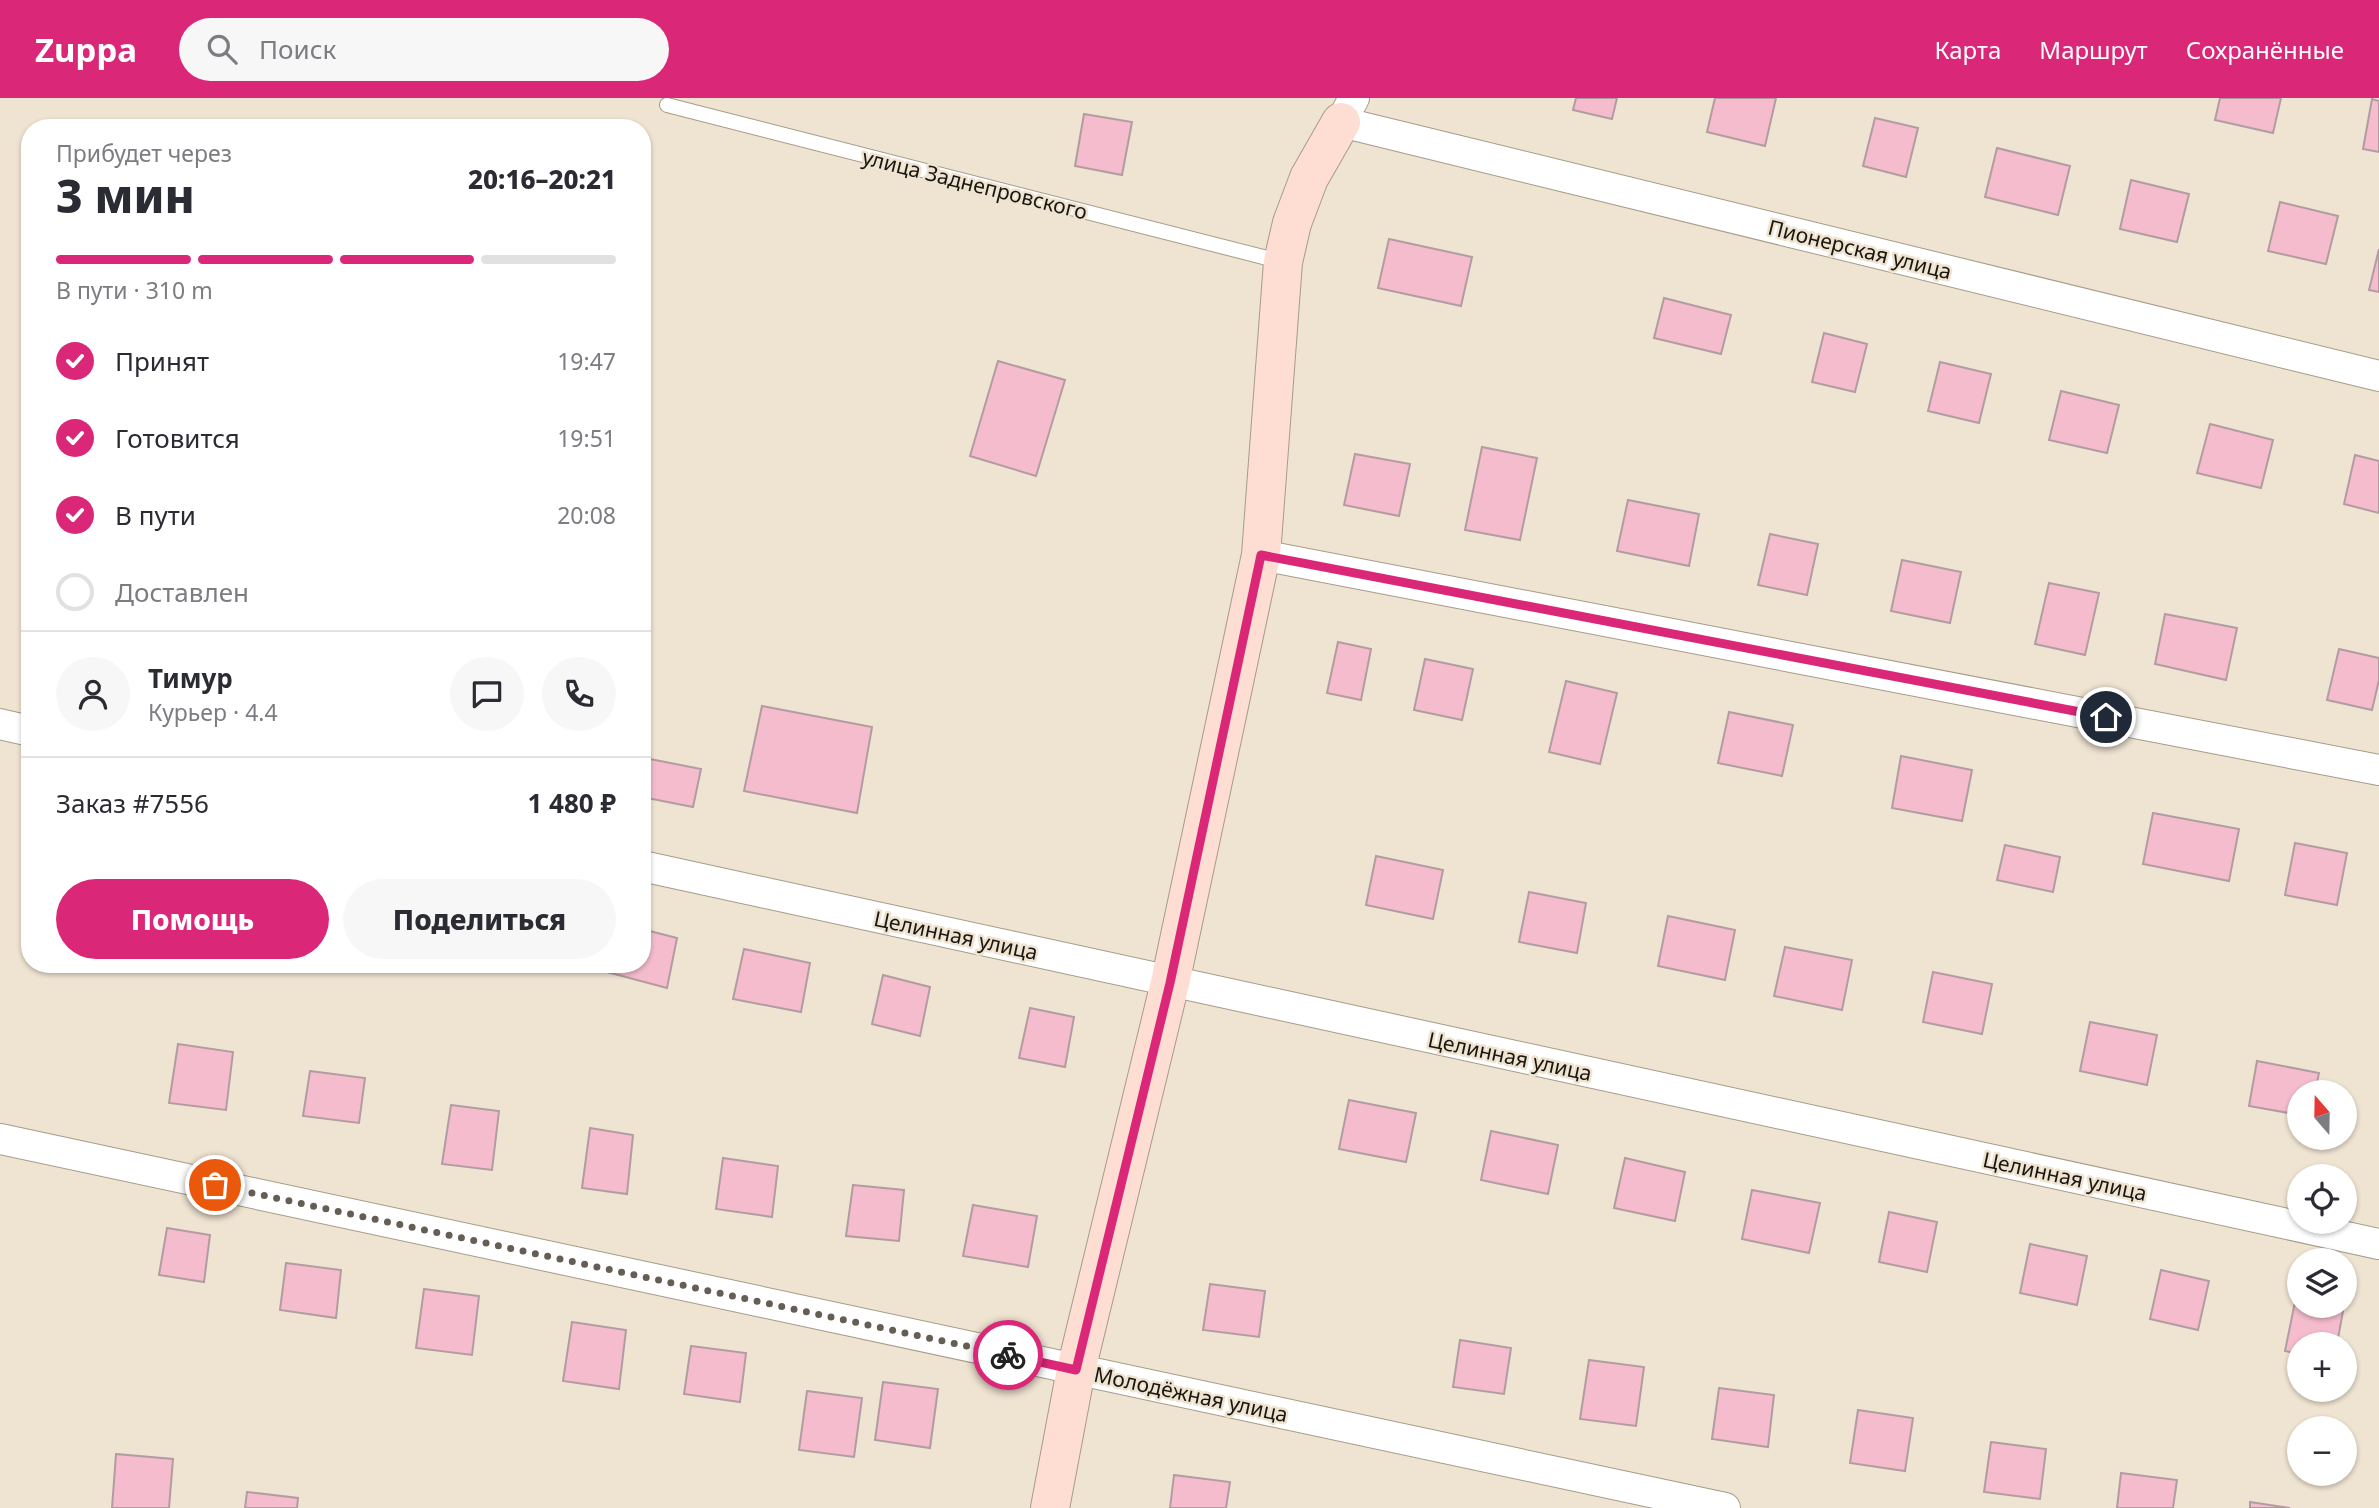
<!DOCTYPE html>
<html lang="ru">
<meta charset="utf-8">
<style>
:root{--surface:#fff;--page:#f7f7f7;--text:#2b2b33;--muted:#7c7c81;--line:#e1e1e2;--accent:#db2777}
body{margin:0;font-family:"Noto Sans",sans-serif;background:var(--page);color:var(--text);height:100vh;display:flex;flex-direction:column;font-size:26px;white-space:nowrap}
*{box-sizing:border-box;margin:0}
p{font-size:23px;color:var(--muted)}
.icon{flex:none;width:38px;height:38px;fill:none;stroke:currentColor;stroke-width:2;stroke-linecap:round;stroke-linejoin:round}
.map{position:relative;flex:1;overflow:hidden}
.drawer{position:absolute;left:21px;top:21px;width:630px;height:854px;display:flex;flex-direction:column;background:var(--surface);border-radius:28px;box-shadow:0 2px 5px #0004}
.drawer>*{flex:none}
.needle{width:46px;rotate:340deg}
.controls{position:absolute;left:2287px;top:982px;display:grid;gap:14px}
.controls a{display:grid;place-items:center;width:70px;height:70px;border-radius:50%;background:var(--surface);box-shadow:0 2px 5px #0004;font-size:35px}
.pin{position:absolute;display:grid;place-items:center;width:60px;height:60px;color:#fff;margin:-30px;border:4px solid #fff;border-radius:50%;box-shadow:0 2px 7px #0007}
.courier{position:absolute;display:grid;place-items:center;width:70px;height:70px;margin:-35px;border:5px solid #db2777;border-radius:50%;background:#fff;color:#222;box-shadow:0 2px 9px #0007}
.head em{font-style:normal;font-weight:800}
.head div{display:flex;flex-direction:column-reverse}
.head{display:flex;align-items:center;justify-content:space-between;height:119px;padding:0 35px}
h1{font-size:46px;font-weight:800;line-height:52px}
.bar{display:grid;grid-template-columns:repeat(4,1fr);gap:10px 7px;align-content:center;height:84px;padding:0 35px}
.bar i{height:9px;border-radius:5px;background:var(--line)}
.bar .selected{background:var(--accent)}
.bar p{grid-column:span 4}
.line{display:flex;align-items:center;gap:18px;padding:0 35px;border-top:2px solid var(--line)}
.line div{flex:1}
.round{display:grid;place-items:center;flex:none;width:74px;height:74px;border-radius:37px;background:var(--page)}
ol{padding:0 35px;list-style:none}
li{display:flex;align-items:center;gap:21px;height:77px}
li p{margin-inline-start:auto}
li .icon{padding:7px;border-radius:50%;background:var(--accent);color:#fff;stroke-width:4}
li:last-child{color:var(--muted)}
li i{width:38px;height:38px;border:4px solid var(--line);border-radius:50%}
.cta{display:flex;gap:14px;margin-top:auto;padding:14px 35px}
.cta a{flex:1;height:80px;border-radius:42px;background:var(--accent);color:#fff;font-size:28px;font-weight:800;line-height:80px;text-align:center}
.cta a+a{background:var(--page);color:var(--text)}
header{display:flex;align-items:center;gap:42px;box-sizing:border-box;height:98px;padding:0 35px;background:var(--accent);color:#fff}
header strong{font-size:33px}
nav{display:flex;gap:38px;margin-inline-start:auto;font-size:24px}
.search{width:490px;height:63px;background:var(--page);display:flex;align-items:center;gap:18px;box-sizing:border-box;padding:0 24px;border-radius:38px;color:var(--muted);font-size:26px}
.map>svg:first-child{display:block}
</style>
<header>
<strong>Zuppa</strong>
<div class="search"><svg class="icon" aria-label="search" viewBox="0 0 24 24"><circle cx="10" cy="10" r="6"/><path d="M15 15l6 6"/></svg>Поиск</div>
<nav><a>Карта</a><a>Маршрут</a><a>Сохранённые</a></nav>
</header>
<div class="map">
<svg width="2379" height="1410" viewBox="0 0 2379 1410">
<rect width="100%" height="100%" fill="#efe3d1"/>
<g fill="#f4bccc" stroke="#b29ca2" stroke-width="2">
<path d="M 1576,0 L 1617,0 L 1612,21 L 1573,12 Z"/>
<path d="M 1715,0 L 1776,0 L 1765,48 L 1707,34 Z"/>
<path d="M 2220,0 L 2281,0 L 2273,35 L 2215,22 Z"/>
<path d="M 2372,1 L 2379,3 L 2379,54 L 2363,51 Z"/>
<path d="M 1084,16 L 1132,24 L 1122,77 L 1075,68 Z"/>
<path d="M 1875,20 L 1918,30 L 1906,79 L 1863,68 Z"/>
<path d="M 1997,50 L 2070,68 L 2058,117 L 1985,99 Z"/>
<path d="M 2131,82 L 2189,96 L 2177,144 L 2120,131 Z"/>
<path d="M 2280,104 L 2338,118 L 2326,166 L 2268,153 Z"/>
<path d="M 1389,141 L 1472,159 L 1461,208 L 1378,190 Z"/>
<path d="M 2379,151 L 2379,194 L 2369,192 Z"/>
<path d="M 1664,200 L 1731,217 L 1721,256 L 1654,240 Z"/>
<path d="M 1824,235 L 1867,246 L 1855,294 L 1812,284 Z"/>
<path d="M 998,263 L 1065,282 L 1036,378 L 970,358 Z"/>
<path d="M 1940,264 L 1991,276 L 1979,325 L 1928,313 Z"/>
<path d="M 2061,293 L 2119,307 L 2107,355 L 2049,342 Z"/>
<path d="M 2210,326 L 2273,342 L 2261,390 L 2197,375 Z"/>
<path d="M 1482,349 L 1537,360 L 1520,442 L 1465,432 Z"/>
<path d="M 1355,356 L 1410,366 L 1399,418 L 1344,407 Z"/>
<path d="M 2355,357 L 2379,363 L 2379,415 L 2344,406 Z"/>
<path d="M 1628,402 L 1699,416 L 1689,468 L 1617,453 Z"/>
<path d="M 1770,436 L 1818,446 L 1807,497 L 1758,487 Z"/>
<path d="M 1902,462 L 1961,474 L 1950,525 L 1891,513 Z"/>
<path d="M 2049,485 L 2099,495 L 2085,557 L 2035,546 Z"/>
<path d="M 2165,516 L 2237,530 L 2226,582 L 2155,566 Z"/>
<path d="M 1338,544 L 1371,551 L 1361,602 L 1327,595 Z"/>
<path d="M 2339,551 L 2379,560 L 2379,582 L 2372,612 L 2327,602 Z"/>
<path d="M 1425,561 L 1473,571 L 1462,622 L 1414,612 Z"/>
<path d="M 1566,583 L 1617,595 L 1600,666 L 1549,654 Z"/>
<path d="M 762,608 L 872,629 L 857,715 L 744,693 Z"/>
<path d="M 1729,614 L 1793,627 L 1782,678 L 1718,665 Z"/>
<path d="M 1901,658 L 1972,672 L 1962,723 L 1892,710 Z"/>
<path d="M 650,661 L 701,671 L 693,709 L 642,699 Z"/>
<path d="M 2153,715 L 2239,731 L 2229,783 L 2143,766 Z"/>
<path d="M 2295,745 L 2347,755 L 2337,807 L 2285,797 Z"/>
<path d="M 2005,747 L 2060,759 L 2053,794 L 1997,782 Z"/>
<path d="M 1376,758 L 1443,772 L 1433,821 L 1366,807 Z"/>
<path d="M 1529,794 L 1586,805 L 1577,855 L 1519,844 Z"/>
<path d="M 1668,818 L 1735,832 L 1725,882 L 1658,868 Z"/>
<path d="M 642,831 L 677,840 L 667,890 L 607,874 L 609,866 L 642,866 Z"/>
<path d="M 1785,849 L 1852,862 L 1842,912 L 1774,898 Z"/>
<path d="M 744,851 L 810,865 L 801,914 L 733,901 Z"/>
<path d="M 1933,874 L 1992,886 L 1982,936 L 1923,924 Z"/>
<path d="M 883,877 L 930,889 L 920,938 L 872,926 Z"/>
<path d="M 1030,910 L 1074,919 L 1065,969 L 1019,960 Z"/>
<path d="M 2090,924 L 2157,937 L 2147,987 L 2080,973 Z"/>
<path d="M 178,946 L 233,954 L 226,1012 L 169,1005 Z"/>
<path d="M 2257,963 L 2319,975 L 2315,994 L 2300,994 L 2300,1017 L 2249,1008 Z"/>
<path d="M 310,973 L 365,980 L 359,1025 L 303,1018 Z"/>
<path d="M 1349,1002 L 1416,1015 L 1406,1064 L 1339,1051 Z"/>
<path d="M 451,1007 L 499,1013 L 492,1072 L 442,1066 Z"/>
<path d="M 590,1030 L 633,1037 L 627,1096 L 582,1090 Z"/>
<path d="M 1491,1033 L 1558,1047 L 1548,1096 L 1481,1082 Z"/>
<path d="M 723,1060 L 778,1068 L 772,1119 L 716,1111 Z"/>
<path d="M 1625,1060 L 1685,1074 L 1675,1123 L 1614,1110 Z"/>
<path d="M 853,1087 L 904,1092 L 899,1143 L 846,1138 Z"/>
<path d="M 1752,1092 L 1820,1105 L 1809,1155 L 1742,1141 Z"/>
<path d="M 973,1107 L 1037,1118 L 1028,1169 L 963,1158 Z"/>
<path d="M 1889,1114 L 1937,1124 L 1927,1174 L 1879,1164 Z"/>
<path d="M 167,1130 L 210,1137 L 204,1184 L 159,1177 Z"/>
<path d="M 2030,1146 L 2087,1158 L 2077,1207 L 2020,1195 Z"/>
<path d="M 286,1165 L 341,1172 L 336,1220 L 280,1212 Z"/>
<path d="M 2161,1172 L 2209,1183 L 2198,1232 L 2150,1221 Z"/>
<path d="M 1210,1186 L 1265,1193 L 1259,1239 L 1203,1232 Z"/>
<path d="M 424,1191 L 479,1198 L 472,1257 L 416,1250 Z"/>
<path d="M 2295,1204 L 2300,1205 L 2300,1208 L 2313,1208 L 2343,1213 L 2337,1246 L 2300,1246 L 2300,1256 L 2285,1253 Z"/>
<path d="M 572,1224 L 626,1232 L 619,1291 L 563,1283 Z"/>
<path d="M 1460,1242 L 1511,1250 L 1504,1296 L 1453,1289 Z"/>
<path d="M 691,1248 L 746,1255 L 740,1304 L 684,1296 Z"/>
<path d="M 1589,1262 L 1644,1269 L 1636,1328 L 1580,1321 Z"/>
<path d="M 883,1284 L 938,1291 L 930,1350 L 875,1342 Z"/>
<path d="M 1719,1290 L 1774,1297 L 1768,1349 L 1712,1341 Z"/>
<path d="M 807,1293 L 862,1300 L 854,1359 L 799,1352 Z"/>
<path d="M 1858,1312 L 1913,1320 L 1905,1373 L 1850,1365 Z"/>
<path d="M 1991,1344 L 2046,1351 L 2040,1401 L 1984,1394 Z"/>
<path d="M 116,1356 L 173,1361 L 169,1410 L 112,1410 Z"/>
<path d="M 2121,1375 L 2177,1382 L 2173,1410 L 2117,1410 Z"/>
<path d="M 1174,1377 L 1230,1384 L 1226,1410 L 1170,1410 Z"/>
<path d="M 247,1394 L 298,1400 L 297,1410 L 245,1410 Z"/>
<path d="M 2250,1404 L 2290,1410 L 2250,1410 Z"/>
</g>
<g fill="none" stroke-linecap="round" stroke-linejoin="round">
<defs>
<path id="lane" d="M 667,7 L 1283,164"/>
<g id="street">
<path d="M 1354,0 L 1341,24 L 2379,278"/>
<path d="M 1261,457 L 2379,672"/>
<path d="M 0,626 L 30,633"/>
<path d="M 642,768 L 2379,1146"/>
<path d="M 0,1041 L 1725,1410"/>
</g>
<path id="secondary" d="M 1050,1410 L 1076,1272 L 1170,885 L 1261,457 L 1283,164 L 1292,125 L 1309,80 L 1341,24"/>
</defs>
<use href="#lane" stroke="#a69b89" stroke-width="16"/>
<use href="#street" stroke="#a69b89" stroke-width="32"/>
<use href="#secondary" stroke="#a69b89" stroke-width="40"/>
<use href="#lane" stroke="#fff" stroke-width="14"/>
<use href="#street" stroke="#fff" stroke-width="30"/>
<use href="#secondary" stroke="#feded3" stroke-width="38"/>
</g>
<g fill="none" stroke-linecap="round" stroke-linejoin="round">
<path stroke="#655e54" stroke-width="7" stroke-dasharray="0 12.6" d="M 215,1087 L 1008,1257"/>
<path stroke="#db2777" stroke-width="9" d="M 1008,1257 L 1076,1272 L 1170,885 L 1261,457 L 2106,619"/>
</g>
<g text-anchor="middle" dominant-baseline="central" stroke-width="5" stroke-linejoin="round" paint-order="stroke">
<g font-size="21" fill="#1b1710" stroke="#efe3d1">
<text transform="translate(975 86) rotate(14)">улица Заднепровского</text>
<text transform="translate(1860 151) rotate(14)">Пионерская улица</text>
<text transform="translate(956 837) rotate(12)">Целинная улица</text>
<text transform="translate(1510 958) rotate(12)">Целинная улица</text>
<text transform="translate(2065 1078) rotate(12)">Целинная улица</text>
<text transform="translate(1191 1296) rotate(12)">Молодёжная улица</text>
</g>
</g>
</svg>
<div class="controls">
<a><svg class="needle" viewBox="-14 -14 28 28"><path d="M0-13l5 13h-10z" fill="#e53935"/><path d="M0 13l5-13h-10z" fill="#7c7c81"/></svg></a>
<a><svg class="icon" aria-label="locate" viewBox="0 0 24 24"><circle cx="12" cy="12" r="6"/><path d="M12 2v4M12 18v4M2 12h4M18 12h4"/></svg></a>
<a><svg class="icon" aria-label="layers" viewBox="0 0 24 24"><path d="M12 4l9 5-9 5-9-5zM3 14l9 5 9-5"/></svg></a>
<a>+</a>
<a>−</a>
</div>
<div class="pin" style="left:215px;top:1087px;background:#ea580c"><svg class="icon" aria-label="bag" viewBox="0 0 24 24"><path d="M5 8h14l-1 12H6zM9 8a3 3 0 0 1 6 0"/></svg></div>
<div class="pin" style="left:2106px;top:619px;background:#1f2937"><svg class="icon" aria-label="home" viewBox="0 0 24 24"><path d="M3 11l9-7 9 7M6 9v11h12V9"/></svg></div>
<div class="courier" style="left:1008px;top:1257px"><svg class="icon" aria-label="bike" viewBox="0 0 24 24"><circle cx="6" cy="16" r="4"/><circle cx="18" cy="16" r="4"/><path d="M6 16l4-8h5l3 8M10 8l3 8H6M13 5h3"/></svg></div>
<section class="drawer">
<div class="head"><div><h1>3 мин</h1><p>Прибудет через</p></div><em>20:16–20:21</em></div>
<div class="bar"><i class="selected"></i><i class="selected"></i><i class="selected"></i><i></i><p>В пути · 310 m</p></div>
<ol>
<li><svg class="icon" aria-label="check" viewBox="0 0 24 24"><path d="M5 12l5 5 9-10"/></svg>Принят<p>19:47</p></li>
<li><svg class="icon" aria-label="check" viewBox="0 0 24 24"><path d="M5 12l5 5 9-10"/></svg>Готовится<p>19:51</p></li>
<li><svg class="icon" aria-label="check" viewBox="0 0 24 24"><path d="M5 12l5 5 9-10"/></svg>В пути<p>20:08</p></li>
<li><i></i>Доставлен</li>
</ol>
<div class="line" style="height:126px"><a class="round"><svg class="icon" aria-label="person" viewBox="0 0 24 24"><circle cx="12" cy="8" r="4"/><path d="M4 21q1-7 8-7t8 7"/></svg></a><div><b>Тимур</b><p>Курьер · 4.4</p></div><a class="round"><svg class="icon" aria-label="chat" viewBox="0 0 24 24"><path d="M4 5h16v11H9l-5 4z"/></svg></a><a class="round"><svg class="icon" aria-label="phone" viewBox="0 0 24 24"><path d="M5 4h4l2 5-3 2q2 4 5 5l2-3 5 2v4C11 20 4 13 5 4z"/></svg></a></div>
<div class="line" style="height:91px"><div>Заказ #7556</div><b>1 480 ₽</b></div>
<div class="cta"><a>Помощь</a><a>Поделиться</a></div>
</section>
</div>
